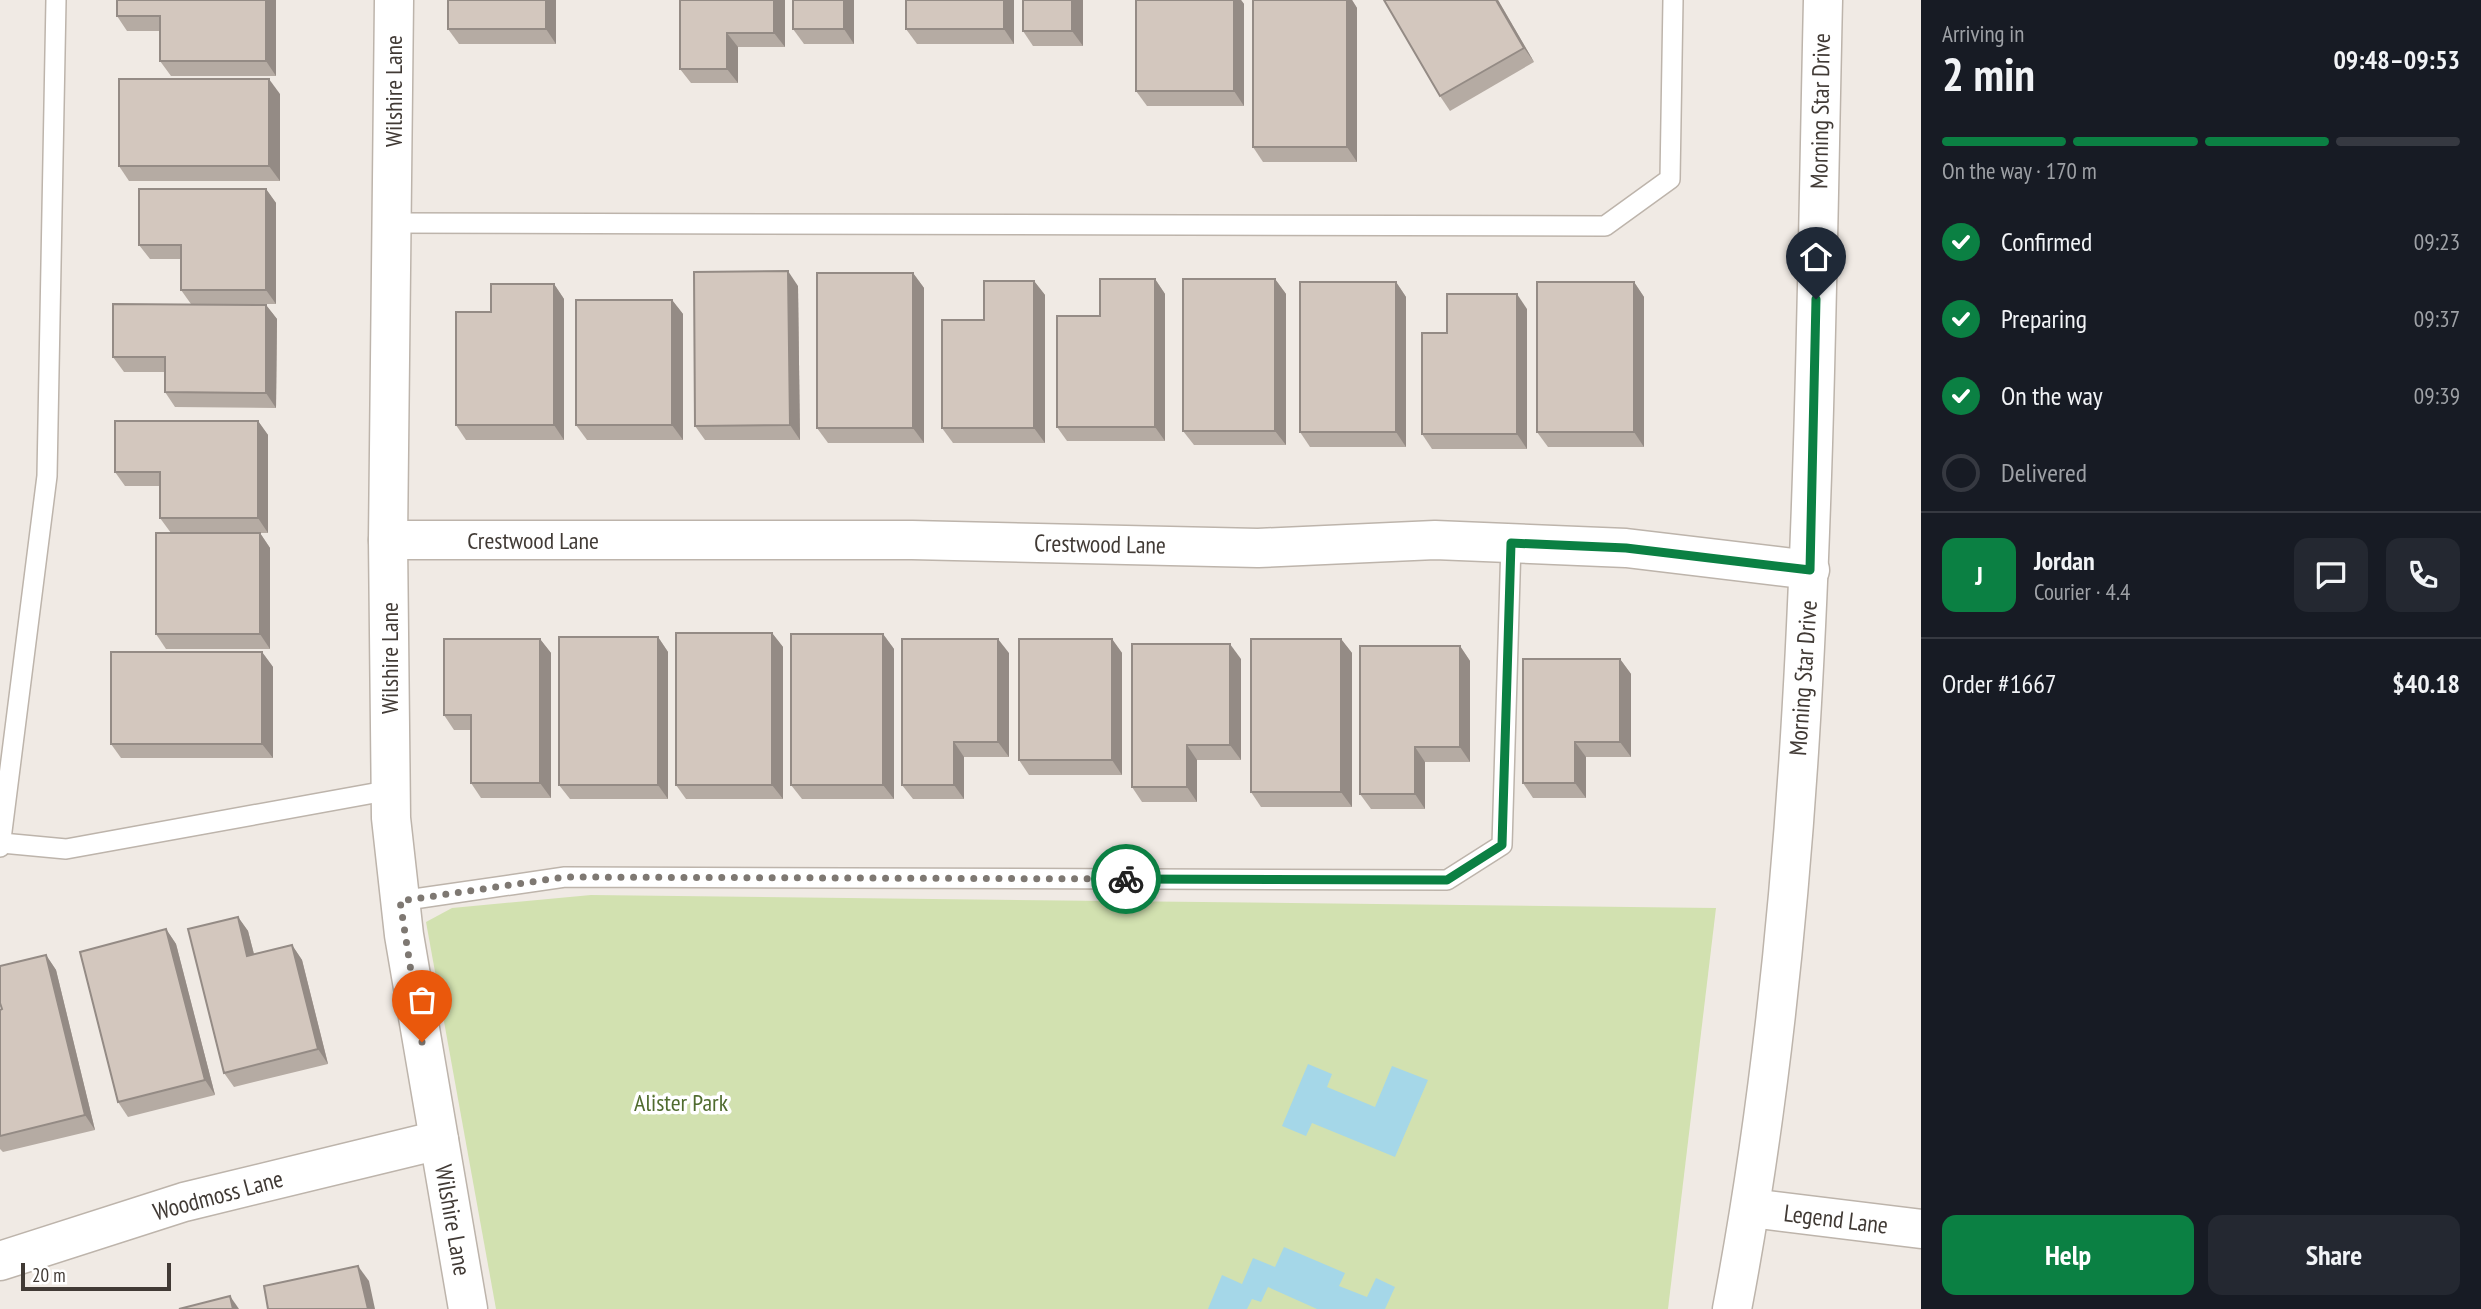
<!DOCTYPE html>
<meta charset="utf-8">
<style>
:root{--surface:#171b24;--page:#242831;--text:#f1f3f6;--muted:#9ea1a6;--line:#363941;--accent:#0b8043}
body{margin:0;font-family:"PT Sans Narrow",sans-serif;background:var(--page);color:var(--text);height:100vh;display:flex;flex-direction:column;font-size:26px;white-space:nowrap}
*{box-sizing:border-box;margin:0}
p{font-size:23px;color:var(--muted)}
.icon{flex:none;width:38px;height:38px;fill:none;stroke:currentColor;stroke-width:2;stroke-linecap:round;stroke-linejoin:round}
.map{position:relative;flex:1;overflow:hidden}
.panel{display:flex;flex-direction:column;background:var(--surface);width:560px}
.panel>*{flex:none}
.scale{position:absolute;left:21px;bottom:18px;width:150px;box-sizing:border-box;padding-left:7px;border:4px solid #413a35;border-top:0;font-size:19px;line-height:24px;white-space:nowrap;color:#413a35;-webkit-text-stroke:5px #fff;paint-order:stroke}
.pin{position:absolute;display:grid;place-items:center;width:60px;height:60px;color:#fff;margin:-72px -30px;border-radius:50% 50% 50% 0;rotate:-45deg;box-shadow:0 0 7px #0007}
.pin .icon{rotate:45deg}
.courier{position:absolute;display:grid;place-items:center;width:70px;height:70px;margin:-35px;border:5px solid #0b8043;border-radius:50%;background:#fff;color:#222;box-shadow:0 2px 9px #0007}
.summary em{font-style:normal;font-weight:700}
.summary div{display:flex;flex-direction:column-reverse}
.summary{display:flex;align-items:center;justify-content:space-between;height:119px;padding:0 21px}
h1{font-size:46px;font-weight:700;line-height:52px}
.bar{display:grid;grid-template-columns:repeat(4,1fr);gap:10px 7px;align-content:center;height:84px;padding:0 21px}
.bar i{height:9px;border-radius:5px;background:var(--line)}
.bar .selected{background:var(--accent)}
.bar p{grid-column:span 4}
.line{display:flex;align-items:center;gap:18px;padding:0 21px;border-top:2px solid var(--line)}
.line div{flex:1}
.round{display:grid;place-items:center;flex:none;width:74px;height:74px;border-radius:14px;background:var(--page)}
ol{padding:0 21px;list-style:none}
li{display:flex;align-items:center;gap:21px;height:77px}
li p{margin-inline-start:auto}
li .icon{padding:7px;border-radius:50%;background:var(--accent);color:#fff;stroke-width:4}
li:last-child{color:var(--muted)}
li i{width:38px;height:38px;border:4px solid var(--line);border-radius:50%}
.action{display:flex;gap:14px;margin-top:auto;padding:14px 21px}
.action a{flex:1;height:80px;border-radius:14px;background:var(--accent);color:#fff;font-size:28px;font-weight:700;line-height:80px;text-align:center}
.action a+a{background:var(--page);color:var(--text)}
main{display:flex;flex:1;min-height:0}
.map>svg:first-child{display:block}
</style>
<main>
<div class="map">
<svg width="1921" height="1309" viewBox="0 0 1921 1309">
<rect width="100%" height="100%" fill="#f0eae4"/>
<path fill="#d2e1b0" d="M 591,895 L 1716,908 L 1668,1309 L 496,1309 L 426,922 L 452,908 Z"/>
<g fill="#a5d7e8">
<path d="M 1308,1064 L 1332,1074 L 1327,1087 L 1375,1107 L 1392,1066 L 1428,1080 L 1395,1157 L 1312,1123 L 1306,1136 L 1282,1126 Z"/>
<path d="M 1284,1247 L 1345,1273 L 1339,1286 L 1367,1297 L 1376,1278 L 1395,1287 L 1385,1309 L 1317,1309 L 1268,1287 L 1261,1302 L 1252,1299 L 1247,1309 L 1208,1309 L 1222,1275 L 1242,1284 L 1253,1258 L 1275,1267 Z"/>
</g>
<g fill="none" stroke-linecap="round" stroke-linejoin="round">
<defs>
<g id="service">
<path d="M 392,223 L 1605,226 L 1670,179 L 1673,0"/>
<path d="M 2,843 L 66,849 L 391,790"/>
<path d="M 0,847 L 47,476 L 56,0"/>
<path d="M 400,901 L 565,877 L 1447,880 L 1502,845 L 1511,543"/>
</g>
<g id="minor">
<path d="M 394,0 L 388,540 L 391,818 L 404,935 L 468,1309"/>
<path d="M 388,540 L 912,540 L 1258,548 L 1435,540 L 1626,548 L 1810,570"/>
<path d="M 1751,1208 L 1921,1229"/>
<path d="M 0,1261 L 184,1202 L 439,1140"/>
</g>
<path id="tertiary" d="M 1732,1309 C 1814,878 1813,437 1823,0"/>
</defs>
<use href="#service" stroke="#bdb4ab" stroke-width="22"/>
<use href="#minor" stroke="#bdb4ab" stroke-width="41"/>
<use href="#tertiary" stroke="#bdb4ab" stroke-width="41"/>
<use href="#service" stroke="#fff" stroke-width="19"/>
<use href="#minor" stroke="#fff" stroke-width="38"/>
<use href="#tertiary" stroke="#fff" stroke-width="38"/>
</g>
<g fill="#b5aba3">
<path d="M 276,0 L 276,76 L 171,76 L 160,61 L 160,31 L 127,31 L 117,16 Z"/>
<path d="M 556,0 L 556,44 L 459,44 L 448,29 Z"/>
<path d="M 680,0 L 785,0 L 785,47 L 738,47 L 738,83 L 691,83 L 680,69 Z"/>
<path d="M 854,0 L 854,44 L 804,44 L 793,29 Z"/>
<path d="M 1014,0 L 1014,44 L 917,44 L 906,29 Z"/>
<path d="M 1083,0 L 1083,46 L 1033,46 L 1023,31 Z"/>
<path d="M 1136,0 L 1241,0 L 1244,4 L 1244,106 L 1147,106 L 1136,91 Z"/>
<path d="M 1253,0 L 1352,0 L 1357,8 L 1357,162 L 1263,162 L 1253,147 Z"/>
<path d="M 1384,0 L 1498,0 L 1534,62 L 1450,111 L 1440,96 Z"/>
<path d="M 280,94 L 280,181 L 129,181 L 119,166 Z"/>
<path d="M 266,189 L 276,203 L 276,304 L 212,304 L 266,305 L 277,319 L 276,408 L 175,407 L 165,392 L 165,372 L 124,372 L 113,357 L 191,304 L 181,290 L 181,259 L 150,259 L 139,245 Z"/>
<path d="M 913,273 L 924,288 L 924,443 L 828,443 L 817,428 Z"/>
<path d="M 1155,279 L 1165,294 L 1165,441 L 1067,441 L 1057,427 L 1100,316 Z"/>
<path d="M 1275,279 L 1286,294 L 1286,445 L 1194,445 L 1183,431 Z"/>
<path d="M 1034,281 L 1045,295 L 1045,443 L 953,443 L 942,428 L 984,320 Z"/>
<path d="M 1396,282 L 1406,297 L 1406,447 L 1310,447 L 1300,432 Z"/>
<path d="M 1634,282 L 1644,297 L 1644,447 L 1548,447 L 1537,432 Z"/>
<path d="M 554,284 L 564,299 L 564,440 L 466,440 L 456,425 L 491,312 Z"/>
<path d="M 798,286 L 800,440 L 705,440 L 695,426 Z"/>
<path d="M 672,300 L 683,314 L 683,440 L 587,440 L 576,425 Z"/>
<path d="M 1527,309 L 1527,449 L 1432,449 L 1422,434 L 1447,333 Z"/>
<path d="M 258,421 L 268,435 L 268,533 L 171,533 L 160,518 L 160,486 L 125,486 L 115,472 Z"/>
<path d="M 260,533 L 270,548 L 270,649 L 166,649 L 156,634 Z"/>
<path d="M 772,633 L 783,647 L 783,799 L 686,799 L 676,785 Z"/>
<path d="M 883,634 L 894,649 L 894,799 L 802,799 L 791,785 Z"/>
<path d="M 658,637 L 668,652 L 668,799 L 570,799 L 559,785 Z"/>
<path d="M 540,639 L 551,653 L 551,798 L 481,798 L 471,783 L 471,730 L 454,730 L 444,715 Z"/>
<path d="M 1112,639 L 1122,653 L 1122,775 L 1029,775 L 1019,760 Z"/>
<path d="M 1341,639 L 1352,653 L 1352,807 L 1261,807 L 1251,792 Z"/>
<path d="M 1460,646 L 1470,661 L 1470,762 L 1425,762 L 1425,809 L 1371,809 L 1360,794 Z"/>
<path d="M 262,652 L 273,667 L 273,758 L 121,758 L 111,744 Z"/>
<path d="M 1009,653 L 1009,757 L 964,757 L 964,799 L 913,799 L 902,785 Z"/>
<path d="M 1241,659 L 1241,760 L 1197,760 L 1197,802 L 1142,802 L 1132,787 Z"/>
<path d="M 1620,659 L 1631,674 L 1631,757 L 1586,757 L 1586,798 L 1533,798 L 1523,783 Z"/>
<path d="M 238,917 L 248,931 L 254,954 L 292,945 L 302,960 L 328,1064 L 234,1087 L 224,1073 Z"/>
<path d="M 166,929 L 176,944 L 215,1095 L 128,1117 L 118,1102 Z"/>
<path d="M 46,955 L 56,970 L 95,1130 L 3,1152 L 0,1149 L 0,1010 L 2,1009 Z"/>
</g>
<g fill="#948b85">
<path d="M 266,0 L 276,0 L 276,76 L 266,61 Z"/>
<path d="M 546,0 L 556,0 L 556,44 L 546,29 Z"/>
<path d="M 774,0 L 785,0 L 785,47 L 774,33 Z"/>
<path d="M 844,0 L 854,0 L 854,44 L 844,29 Z"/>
<path d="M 1004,0 L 1014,0 L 1014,44 L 1004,29 Z"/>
<path d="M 1072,0 L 1083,0 L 1083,46 L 1072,31 Z"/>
<path d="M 1234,0 L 1241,0 L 1244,4 L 1244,106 L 1234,91 Z"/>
<path d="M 1347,0 L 1352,0 L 1357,8 L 1357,162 L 1347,147 Z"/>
<path d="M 1496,0 L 1498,0 L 1534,62 L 1524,48 Z"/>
<path d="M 727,33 L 738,47 L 738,83 L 727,69 Z"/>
<path d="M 269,79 L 280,94 L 280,181 L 269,166 Z"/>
<path d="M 266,189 L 276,203 L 276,304 L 266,290 Z"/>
<path d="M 788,271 L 798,286 L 800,440 L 790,425 Z"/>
<path d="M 913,273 L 924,288 L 924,443 L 913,428 Z"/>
<path d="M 1155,279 L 1165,294 L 1165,441 L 1155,427 Z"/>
<path d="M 1275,279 L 1286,294 L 1286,445 L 1275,431 Z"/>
<path d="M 1034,281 L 1045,295 L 1045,443 L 1034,428 Z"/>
<path d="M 1396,282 L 1406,297 L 1406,447 L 1396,432 Z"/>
<path d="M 1634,282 L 1644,297 L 1644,447 L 1634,432 Z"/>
<path d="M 554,284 L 564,299 L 564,440 L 554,425 Z"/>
<path d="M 1517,294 L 1527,309 L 1527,449 L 1517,434 Z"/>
<path d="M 672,300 L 683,314 L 683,440 L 672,425 Z"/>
<path d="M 266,305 L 277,319 L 276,408 L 266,393 Z"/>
<path d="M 258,421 L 268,435 L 268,533 L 258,518 Z"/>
<path d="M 260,533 L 270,548 L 270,649 L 260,634 Z"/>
<path d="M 772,633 L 783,647 L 783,799 L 772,785 Z"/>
<path d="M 883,634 L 894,649 L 894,799 L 883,785 Z"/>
<path d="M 658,637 L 668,652 L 668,799 L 658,785 Z"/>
<path d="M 540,639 L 551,653 L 551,798 L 540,783 Z"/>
<path d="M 998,639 L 1009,653 L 1009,757 L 998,742 Z"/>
<path d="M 1112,639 L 1122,653 L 1122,775 L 1112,760 Z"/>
<path d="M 1341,639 L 1352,653 L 1352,807 L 1341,792 Z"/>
<path d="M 1230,644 L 1241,659 L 1241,760 L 1230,745 Z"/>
<path d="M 1460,646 L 1470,661 L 1470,762 L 1460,747 Z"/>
<path d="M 262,652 L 273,667 L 273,758 L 262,744 Z"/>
<path d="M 1620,659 L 1631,674 L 1631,757 L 1620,742 Z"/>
<path d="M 954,742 L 964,757 L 964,799 L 954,785 Z"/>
<path d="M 1575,742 L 1586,757 L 1586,798 L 1575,783 Z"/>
<path d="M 1187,745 L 1197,760 L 1197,802 L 1187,787 Z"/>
<path d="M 1415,747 L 1425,762 L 1425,809 L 1415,794 Z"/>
<path d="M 238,917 L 248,931 L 258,970 L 247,956 Z"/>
<path d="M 166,929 L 176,944 L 215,1095 L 205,1080 Z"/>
<path d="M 292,945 L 302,960 L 328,1064 L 318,1049 Z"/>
<path d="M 46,955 L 56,970 L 95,1130 L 85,1115 Z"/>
<path d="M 358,1266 L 369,1281 L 375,1309 L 368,1309 Z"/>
<path d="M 230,1296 L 239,1309 L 233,1309 Z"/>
</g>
<g fill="#d3c7be" stroke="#948b85" stroke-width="2">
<path d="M 117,0 L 266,0 L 266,61 L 160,61 L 160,16 L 117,16 Z"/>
<rect x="448" y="0" width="98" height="29"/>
<path d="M 680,0 L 774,0 L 774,33 L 727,33 L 727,69 L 680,69 Z"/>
<rect x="793" y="0" width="51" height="29"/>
<rect x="906" y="0" width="98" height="29"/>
<rect x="1023" y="0" width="49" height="31"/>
<rect x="1136" y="0" width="98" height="91"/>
<rect x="1253" y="0" width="94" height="147"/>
<path d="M 1384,0 L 1496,0 L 1524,48 L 1440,96 Z"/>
<rect x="119" y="79" width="150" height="87"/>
<path d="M 139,189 L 266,189 L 266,290 L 181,290 L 181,245 L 139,245 Z"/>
<path d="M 788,271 L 790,425 L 695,426 L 694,272 Z"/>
<rect x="817" y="273" width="96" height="155"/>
<path d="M 1100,279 L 1155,279 L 1155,427 L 1057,427 L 1057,316 L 1100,316 Z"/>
<rect x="1183" y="279" width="92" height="152"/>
<path d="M 984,281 L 1034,281 L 1034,428 L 942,428 L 942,320 L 984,320 Z"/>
<rect x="1300" y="282" width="96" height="150"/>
<rect x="1537" y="282" width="97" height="150"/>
<path d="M 491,284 L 554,284 L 554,425 L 456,425 L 456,312 L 491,312 Z"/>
<path d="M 1447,294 L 1517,294 L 1517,434 L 1422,434 L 1422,333 L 1447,333 Z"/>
<rect x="576" y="300" width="96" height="125"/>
<path d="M 113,304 L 266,305 L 266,393 L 165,392 L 165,357 L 113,357 Z"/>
<path d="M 115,421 L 258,421 L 258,518 L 160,518 L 160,472 L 115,472 Z"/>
<rect x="156" y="533" width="104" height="101"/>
<rect x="676" y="633" width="96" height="152"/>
<rect x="791" y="634" width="92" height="151"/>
<rect x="559" y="637" width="99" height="148"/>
<path d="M 444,639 L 540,639 L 540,783 L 471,783 L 471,715 L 444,715 Z"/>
<path d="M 902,639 L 998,639 L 998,742 L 954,742 L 954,785 L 902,785 Z"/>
<rect x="1019" y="639" width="93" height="121"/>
<rect x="1251" y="639" width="90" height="153"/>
<path d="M 1132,644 L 1230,644 L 1230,745 L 1187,745 L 1187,787 L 1132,787 Z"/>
<path d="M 1360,646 L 1460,646 L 1460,747 L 1415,747 L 1415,794 L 1360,794 Z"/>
<rect x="111" y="652" width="151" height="92"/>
<path d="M 1523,659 L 1620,659 L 1620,742 L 1575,742 L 1575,783 L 1523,783 Z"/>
<path d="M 238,917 L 247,956 L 292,945 L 318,1049 L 224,1073 L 188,929 Z"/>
<path d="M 166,929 L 205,1080 L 118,1102 L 80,952 Z"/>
<path d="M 46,955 L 85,1115 L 0,1136 L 0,1010 L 2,1009 L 0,1003 L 0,966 Z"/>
<path d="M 358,1266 L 368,1309 L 268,1309 L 264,1286 Z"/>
<path d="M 230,1296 L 233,1309 L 179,1309 Z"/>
</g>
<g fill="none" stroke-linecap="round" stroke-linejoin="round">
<path stroke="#7e7872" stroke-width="7" stroke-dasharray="0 12.6" d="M 422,1042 L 400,901 L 565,877 L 1126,879"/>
<path stroke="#0b8043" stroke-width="9" d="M 1126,879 L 1447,880 L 1502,845 L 1511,543 L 1626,548 L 1810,570 L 1816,299"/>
</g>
<g text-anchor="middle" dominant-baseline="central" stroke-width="7" stroke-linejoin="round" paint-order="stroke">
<g font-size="24" fill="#413a35" stroke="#fff">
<text transform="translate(393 91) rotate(-90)">Wilshire Lane</text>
<text transform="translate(1820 111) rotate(-89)">Morning Star Drive</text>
<text x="533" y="540">Crestwood Lane</text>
<text transform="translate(1100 544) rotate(1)">Crestwood Lane</text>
<text transform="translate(389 658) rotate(-90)">Wilshire Lane</text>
<text transform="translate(1803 678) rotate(-86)">Morning Star Drive</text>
<text transform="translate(218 1195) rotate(-15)">Woodmoss Lane</text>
<text transform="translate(1836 1219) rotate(7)">Legend Lane</text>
<text transform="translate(453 1220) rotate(80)">Wilshire Lane</text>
</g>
<g font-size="24" fill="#506c2f" stroke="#fff">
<text x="681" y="1102">Alister Park</text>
</g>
</g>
</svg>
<div class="scale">20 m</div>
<div class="pin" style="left:422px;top:1042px;background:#ea580c"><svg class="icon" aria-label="bag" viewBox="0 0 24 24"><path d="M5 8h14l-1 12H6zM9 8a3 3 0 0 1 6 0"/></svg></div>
<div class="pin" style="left:1816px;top:299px;background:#1f2937"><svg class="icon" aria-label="home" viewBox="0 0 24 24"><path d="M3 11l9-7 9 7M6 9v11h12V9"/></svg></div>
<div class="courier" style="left:1126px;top:879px"><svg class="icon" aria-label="bike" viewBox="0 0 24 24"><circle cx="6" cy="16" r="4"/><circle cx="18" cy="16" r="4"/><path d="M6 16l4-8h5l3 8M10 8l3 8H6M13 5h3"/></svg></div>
</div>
<section class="panel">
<div class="summary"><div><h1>2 min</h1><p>Arriving in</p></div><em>09:48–09:53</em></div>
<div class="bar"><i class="selected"></i><i class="selected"></i><i class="selected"></i><i></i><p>On the way · 170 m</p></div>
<ol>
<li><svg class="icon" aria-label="check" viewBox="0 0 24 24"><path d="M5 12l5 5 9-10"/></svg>Confirmed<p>09:23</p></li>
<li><svg class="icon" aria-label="check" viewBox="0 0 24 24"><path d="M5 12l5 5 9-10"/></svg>Preparing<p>09:37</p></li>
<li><svg class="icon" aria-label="check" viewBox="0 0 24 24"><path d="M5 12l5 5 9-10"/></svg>On the way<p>09:39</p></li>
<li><i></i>Delivered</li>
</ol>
<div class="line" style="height:126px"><b class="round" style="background:var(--accent);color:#fff">J</b><div><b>Jordan</b><p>Courier · 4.4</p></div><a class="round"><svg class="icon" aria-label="chat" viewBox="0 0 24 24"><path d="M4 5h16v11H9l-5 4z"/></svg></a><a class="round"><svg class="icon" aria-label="phone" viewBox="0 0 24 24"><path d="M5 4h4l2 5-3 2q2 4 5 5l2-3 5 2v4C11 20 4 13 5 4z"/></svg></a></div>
<div class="line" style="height:91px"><div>Order #1667</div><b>$40.18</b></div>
<div class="action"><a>Help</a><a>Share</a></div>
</section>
</main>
